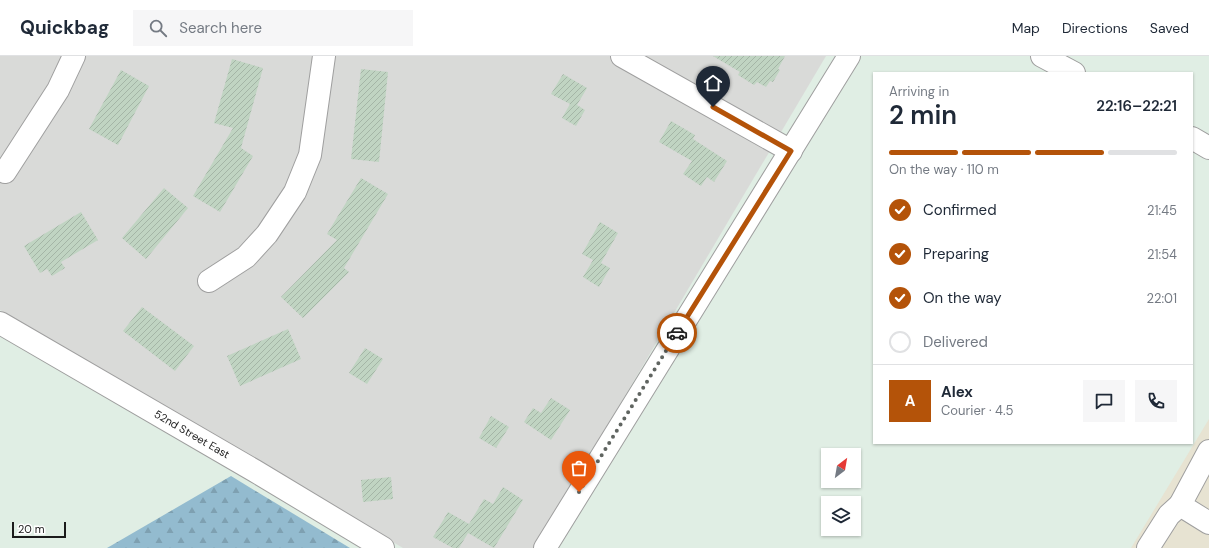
<!DOCTYPE html>
<meta charset="utf-8">
<style>
:root{--surface:#fff;--page:#f6f6f7;--text:#1f2937;--muted:#747a83;--line:#e0e1e3;--accent:#b45309}
body{margin:0;font-family:"DM Sans",sans-serif;background:var(--page);color:var(--text);height:100vh;display:flex;flex-direction:column;font-size:15px;white-space:nowrap}
*{box-sizing:border-box;margin:0}
p{font-size:13px;color:var(--muted)}
.icon{flex:none;width:22px;height:22px;fill:none;stroke:currentColor;stroke-width:2;stroke-linecap:round;stroke-linejoin:round}
.map{position:relative;flex:1;overflow:hidden}
.drawer{position:absolute;left:873px;top:16px;width:320px;height:372px;display:flex;flex-direction:column;background:var(--surface);border-radius:0px;box-shadow:0 1px 3px #0004}
.drawer>*{flex:none}
.needle{width:26px;rotate:31deg}
.controls{position:absolute;left:821px;top:392px;display:grid;gap:8px}
.controls a{display:grid;place-items:center;width:40px;height:40px;border-radius:0px;background:var(--surface);box-shadow:0 1px 3px #0004;font-size:20px}
.scale{position:absolute;left:12px;bottom:10px;width:54px;box-sizing:border-box;padding-left:4px;border:2px solid #1b1b1b;border-top:0;font-size:11px;line-height:14px;white-space:nowrap;color:#1b1b1b;-webkit-text-stroke:3px #fff;paint-order:stroke}
.pin{position:absolute;display:grid;place-items:center;width:34px;height:34px;color:#fff;margin:-41px -17px;border-radius:50% 50% 50% 0;rotate:-45deg;box-shadow:0 0 4px #0007}
.pin .icon{rotate:45deg}
.courier{position:absolute;display:grid;place-items:center;width:40px;height:40px;margin:-20px;border:3px solid #b45309;border-radius:50%;background:#fff;color:#222;box-shadow:0 1px 5px #0007}
.head em{font-style:normal;font-weight:600}
.head div{display:flex;flex-direction:column-reverse}
.head{display:flex;align-items:center;justify-content:space-between;height:68px;padding:0 16px}
h1{font-size:26px;font-weight:600;line-height:30px}
.bar{display:grid;grid-template-columns:repeat(4,1fr);gap:6px 4px;align-content:center;height:48px;padding:0 16px}
.bar i{height:5px;border-radius:3px;background:var(--line)}
.bar .on{background:var(--accent)}
.bar p{grid-column:span 4}
.line{display:flex;align-items:center;gap:10px;padding:0 16px;border-top:1px solid var(--line)}
.line div{flex:1}
.round{display:grid;place-items:center;flex:none;width:42px;height:42px;border-radius:0px;background:var(--page)}
ol{padding:0 16px;list-style:none}
li{display:flex;align-items:center;gap:12px;height:44px}
li p{margin-inline-start:auto}
li .icon{padding:4px;border-radius:50%;background:var(--accent);color:#fff;stroke-width:4}
li:last-child{color:var(--muted)}
li i{width:22px;height:22px;border:2px solid var(--line);border-radius:50%}
header{display:flex;align-items:center;gap:24px;box-sizing:border-box;height:56px;padding:0 20px;background:var(--surface);border-bottom:1px solid var(--line)}
header strong{font-size:19px}
nav{display:flex;gap:22px;margin-inline-start:auto;font-size:14px}
.search{width:280px;height:36px;background:var(--page);display:flex;align-items:center;gap:10px;box-sizing:border-box;padding:0 14px;border-radius:0px;color:var(--muted);font-size:15px}
.map>svg:first-child{display:block}
</style>
<header>
<strong>Quickbag</strong>
<div class="search"><svg class="icon" aria-label="search" viewBox="0 0 24 24"><circle cx="10" cy="10" r="6"/><path d="M15 15l6 6"/></svg>Search here</div>
<nav><a>Map</a><a>Directions</a><a>Saved</a></nav>
</header>
<div class="map">
<svg width="1209" height="492" viewBox="0 0 1209 492">
<defs>
<pattern id="forest-firs" width="22" height="20" patternUnits="userSpaceOnUse"><rect width="22" height="20" fill="#93bbcf"/><path d="M5 1l3.5 6h-7zM16 11l3.5 6h-7z" fill="#7ea0b1"/></pattern>
<pattern id="building-hatch" width="6" height="6" patternUnits="userSpaceOnUse"><rect width="6" height="6" fill="#c0d4c2"/><path d="M-1 1l2-2M0 6l6-6M5 7l2-2" fill="none" stroke="#a4b5a6"/></pattern>
</defs>
<rect width="100%" height="100%" fill="#e0eee4"/>
<path fill="#d9dad8" d="M 0,0 L 826,0 L 535,492 L 403,492 L 0,254 Z"/>
<path fill="#e7e3d2" d="M 1209,363 L 1209,492 L 1131,492 Z"/>
<path fill="url(#forest-firs)" d="M 231,420 L 350,492 L 107,492 Z"/>
<g fill="url(#building-hatch)">
<path d="M 713,0 L 785,0 L 778,13 L 780,14 L 773,26 L 770,25 L 766,31 L 757,26 L 754,29 L 738,19 L 740,16 Z"/>
<path d="M 232,3 L 263,12 L 241,92 L 253,100 L 220,156 L 193,140 L 233,72 L 214,67 Z"/>
<path d="M 361,13 L 388,16 L 379,106 L 351,103 Z"/>
<path d="M 121,14 L 149,30 L 118,89 L 89,73 Z"/>
<path d="M 563,18 L 587,32 L 577,49 L 585,54 L 576,70 L 562,62 L 570,48 L 551,38 Z"/>
<path d="M 671,65 L 695,79 L 693,83 L 727,105 L 714,126 L 707,121 L 701,130 L 683,118 L 692,105 L 659,86 Z"/>
<path d="M 361,122 L 388,138 L 344,212 L 349,216 L 303,262 L 281,241 L 337,184 L 327,178 Z"/>
<path d="M 164,132 L 188,152 L 146,203 L 122,182 Z"/>
<path d="M 81,156 L 98,184 L 61,206 L 65,212 L 52,220 L 47,213 L 40,217 L 24,190 Z"/>
<path d="M 600,166 L 618,177 L 601,207 L 610,212 L 599,231 L 583,221 L 593,204 L 582,198 Z"/>
<path d="M 142,251 L 194,290 L 175,315 L 123,275 Z"/>
<path d="M 288,273 L 301,303 L 240,330 L 227,300 Z"/>
<path d="M 365,292 L 383,303 L 367,328 L 349,317 Z"/>
<path d="M 551,342 L 570,354 L 551,384 L 524,366 L 533,352 L 541,357 Z"/>
<path d="M 491,360 L 509,371 L 496,392 L 479,382 Z"/>
<path d="M 391,421 L 393,443 L 363,446 L 361,424 Z"/>
<path d="M 503,431 L 523,444 L 494,492 L 468,477 L 459,492 L 453,492 L 433,481 L 448,456 L 469,468 L 484,443 L 493,448 Z"/>
</g>
<g fill="none" stroke-linecap="round" stroke-linejoin="round">
<defs>
<g id="minor">
<path d="M 622,0 L 791,95"/>
<path d="M 1042,0 L 1074,17"/>
<path d="M 1192,82 L 1209,92"/>
<path d="M 5,116 L 58,34 L 74,0"/>
<path d="M 209,225 L 246,201 L 267,178 L 295,136 L 310,99 L 324,0"/>
<path d="M 0,267 L 255,415 L 383,492"/>
<path d="M 1209,395 L 1180,449 L 1209,467"/>
<path d="M 545,492 L 849,0"/>
<path d="M 1148,492 L 1169,459 L 1180,449"/>
</g>
</defs>
<use href="#minor" stroke="#9f9f9f" stroke-width="24"/>
<use href="#minor" stroke="#fff" stroke-width="22"/>
</g>
<g fill="none" stroke-linecap="round" stroke-linejoin="round">
<path stroke="#606561" stroke-width="4" stroke-dasharray="0 7.2" d="M 579,436 L 677,277"/>
<path stroke="#b45309" stroke-width="5" d="M 677,277 L 791,95 L 713,51"/>
</g>
<g text-anchor="middle" dominant-baseline="central" stroke-width="4" stroke-linejoin="round" paint-order="stroke">
<g font-size="11" fill="#1b1b1b" stroke="#fff">
<text transform="translate(192 378) rotate(30)">52nd Street East</text>
</g>
</g>
</svg>
<div class="controls">
<a><svg class="needle" viewBox="-14 -14 28 28"><path d="M0-13l5 13h-10z" fill="#e53935"/><path d="M0 13l5-13h-10z" fill="#747a83"/></svg></a>
<a><svg class="icon" aria-label="layers" viewBox="0 0 24 24"><path d="M12 4l9 5-9 5-9-5zM3 14l9 5 9-5"/></svg></a>
</div>
<div class="scale">20 m</div>
<div class="pin" style="left:579px;top:436px;background:#ea580c"><svg class="icon" aria-label="bag" viewBox="0 0 24 24"><path d="M5 8h14l-1 12H6zM9 8a3 3 0 0 1 6 0"/></svg></div>
<div class="pin" style="left:713px;top:51px;background:#1f2937"><svg class="icon" aria-label="home" viewBox="0 0 24 24"><path d="M3 11l9-7 9 7M6 9v11h12V9"/></svg></div>
<div class="courier" style="left:677px;top:277px"><svg class="icon" aria-label="car" viewBox="0 0 24 24"><path d="M5 17H2v-5l4-1 3-4h7l3 4 3 1v5h-3M9 17h6M6 11h13"/><circle cx="7" cy="17" r="2"/><circle cx="17" cy="17" r="2"/></svg></div>
<section class="drawer">
<div class="head"><div><h1>2 min</h1><p>Arriving in</p></div><em>22:16–22:21</em></div>
<div class="bar"><i class="on"></i><i class="on"></i><i class="on"></i><i></i><p>On the way · 110 m</p></div>
<ol>
<li><svg class="icon" aria-label="check" viewBox="0 0 24 24"><path d="M5 12l5 5 9-10"/></svg>Confirmed<p>21:45</p></li>
<li><svg class="icon" aria-label="check" viewBox="0 0 24 24"><path d="M5 12l5 5 9-10"/></svg>Preparing<p>21:54</p></li>
<li><svg class="icon" aria-label="check" viewBox="0 0 24 24"><path d="M5 12l5 5 9-10"/></svg>On the way<p>22:01</p></li>
<li><i></i>Delivered</li>
</ol>
<div class="line" style="height:72px"><b class="round" style="background:var(--accent);color:#fff">A</b><div><b>Alex</b><p>Courier · 4.5</p></div><a class="round"><svg class="icon" aria-label="chat" viewBox="0 0 24 24"><path d="M4 5h16v11H9l-5 4z"/></svg></a><a class="round"><svg class="icon" aria-label="phone" viewBox="0 0 24 24"><path d="M5 4h4l2 5-3 2q2 4 5 5l2-3 5 2v4C11 20 4 13 5 4z"/></svg></a></div>
</section>
</div>
